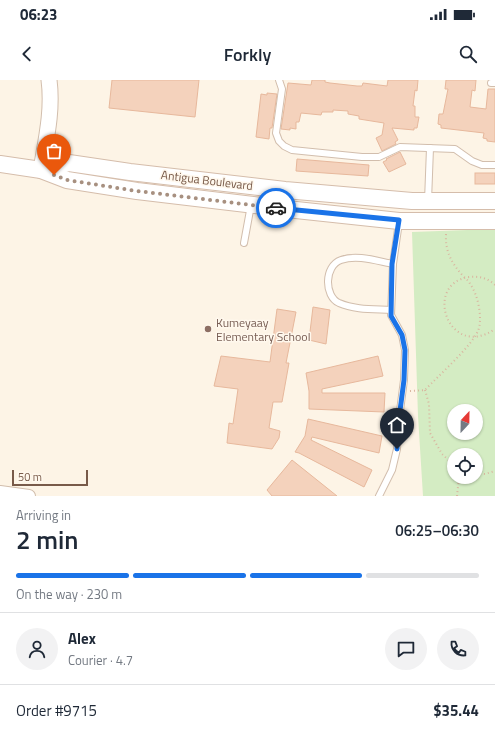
<!DOCTYPE html>
<meta charset="utf-8">
<style>
:root{--surface:#fff;--page:#f2f2f3;--text:#1f2937;--muted:#747a83;--line:#e0e1e3;--accent:#1a73e8}
body{margin:0;font-family:"Titillium Web",sans-serif;background:var(--page);color:var(--text);height:100vh;display:flex;flex-direction:column;font-size:15px;white-space:nowrap}
*{box-sizing:border-box;margin:0}
p{font-size:13px;color:var(--muted)}
.icon{flex:none;width:22px;height:22px;fill:none;stroke:currentColor;stroke-width:2;stroke-linecap:round;stroke-linejoin:round}
.map{position:relative;height:416px;overflow:hidden}
.drawer{display:flex;flex-direction:column;background:var(--surface);flex:1}
.drawer>*{flex:none}
.needle{width:26px;rotate:22deg}
.tools{position:absolute;left:447px;top:324px;display:grid;gap:8px}
.tools a{display:grid;place-items:center;width:36px;height:36px;border-radius:50%;background:var(--surface);box-shadow:0 1px 3px #0004;font-size:20px}
.scale{position:absolute;left:12px;bottom:10px;width:76px;box-sizing:border-box;padding-left:4px;border:2px solid #785a49;border-top:0;font-size:11px;line-height:14px;white-space:nowrap;color:#785a49;-webkit-text-stroke:3px #fff8ed;paint-order:stroke}
.pin{position:absolute;display:grid;place-items:center;width:34px;height:34px;color:#fff;margin:-41px -17px;border-radius:50% 50% 50% 0;rotate:-45deg;box-shadow:0 0 4px #0007}
.pin .icon{rotate:45deg}
.courier{position:absolute;display:grid;place-items:center;width:40px;height:40px;margin:-20px;border:3px solid #1a73e8;border-radius:50%;background:#fff;color:#222;box-shadow:0 1px 5px #0007}
.head em{font-style:normal;font-weight:600}
.head div{display:flex;flex-direction:column-reverse}
.head{display:flex;align-items:center;justify-content:space-between;height:68px;padding:0 16px}
h1{font-size:26px;font-weight:600;line-height:30px}
.bar{display:grid;grid-template-columns:repeat(4,1fr);gap:6px 4px;align-content:center;height:48px;padding:0 16px}
.bar i{height:5px;border-radius:3px;background:var(--line)}
.bar .current{background:var(--accent)}
.bar p{grid-column:span 4}
.line{display:flex;align-items:center;gap:10px;padding:0 16px;border-top:1px solid var(--line)}
.line div{flex:1}
.round{display:grid;place-items:center;flex:none;width:42px;height:42px;border-radius:21px;background:var(--page)}
.status{display:flex;justify-content:space-between;align-items:center;height:28px;padding:0 20px;background:var(--surface);direction:ltr}
.status svg{height:11px;fill:currentColor}
header{display:flex;justify-content:space-between;align-items:center;height:52px;padding:0 16px;background:var(--surface);font-size:18px;font-weight:600}
.map>svg:first-child{display:block}
</style>
<div class="status"><b>06:23</b><svg viewBox="0 0 49 12"><path d="M0 12V9h3v3zM5 12V6h3v6zM10 12V3h3v9zM15 12V0h3v12zM26 1h20v11H26zM47 4h2v5h-2z"/></svg></div>
<header><svg class="icon" aria-label="back" viewBox="0 0 24 24"><path d="M15 5l-7 7 7 7"/></svg>Forkly<svg class="icon" aria-label="search" viewBox="0 0 24 24"><circle cx="10" cy="10" r="6"/><path d="M15 15l6 6"/></svg></header>
<div class="map">
<svg width="495" height="416" viewBox="0 0 495 416">
<rect width="100%" height="100%" fill="#fdf4e6"/>
<path fill="#d4ecc3" fill-rule="evenodd" d="M 495,149 L 495,416 L 423,416 L 418,336 L 412,152 ZM 454,331 L 476,331 L 476,353 L 454,353 ZM 454,375 L 476,375 L 476,397 L 454,397 Z"/>
<g fill="#f4d2bc" stroke="#e7b89c">
<path d="M 112,0 L 199,0 L 195,37 L 109,28 Z"/>
<path d="M 312,0 L 325,0 L 325,2 L 330,3 L 357,6 L 362,6 L 363,3 L 387,6 L 388,0 L 418,0 L 417,11 L 415,10 L 413,26 L 415,26 L 415,37 L 419,37 L 417,48 L 414,48 L 414,50 L 392,48 L 398,60 L 395,62 L 396,64 L 382,71 L 376,58 L 382,55 L 384,43 L 359,39 L 359,36 L 348,34 L 348,31 L 333,30 L 333,32 L 322,32 L 321,35 L 301,33 L 299,42 L 296,42 L 296,49 L 290,48 L 290,50 L 281,49 L 288,3 L 311,5 Z"/>
<path d="M 446,0 L 476,0 L 475,11 L 472,10 L 470,27 L 486,29 L 488,9 L 495,9 L 495,62 L 487,61 L 487,59 L 483,58 L 484,53 L 441,48 L 441,45 L 438,44 L 439,34 L 443,34 L 448,9 L 445,9 Z"/>
<path d="M 267,13 L 277,14 L 272,48 L 270,48 L 269,59 L 256,57 L 261,14 L 267,15 Z"/>
<path d="M 400,72 L 406,84 L 389,92 L 383,82 L 387,80 L 386,79 Z"/>
<path d="M 297,79 L 369,85 L 368,96 L 296,91 Z"/>
<rect x="475" y="93" width="20" height="11"/>
<path d="M 313,227 L 330,230 L 326,264 L 309,260 Z"/>
<path d="M 277,229 L 296,232 L 286,283 L 289,283 L 282,322 L 273,322 L 269,348 L 280,351 L 279,358 L 272,369 L 227,363 L 229,343 L 233,344 L 238,309 L 214,306 L 221,276 L 270,282 Z"/>
<path d="M 378,276 L 383,296 L 322,309 L 322,313 L 385,313 L 384,332 L 309,329 L 309,311 L 306,293 Z"/>
<path d="M 308,339 L 382,356 L 379,373 L 312,357 L 311,360 L 372,390 L 364,407 L 299,373 L 295,372 L 305,356 Z"/>
<path d="M 292,380 L 337,416 L 272,416 L 267,410 Z"/>
</g>
<g fill="none" stroke-linecap="round" stroke-linejoin="round">
<defs>
<g id="service">
<path d="M 279,0 L 282,9 L 276,53 L 279,61 L 284,66 L 292,70 L 362,77 L 379,77 L 400,67 L 455,69 L 472,81 L 482,85 L 495,85"/>
<path d="M 491,3 L 495,3"/>
<path d="M 428,121 L 430,68"/>
<path d="M 244,163 L 251,125"/>
<path d="M 391,230 C 374,229 355,230 339,223 C 324,216 324,186 341,180 C 357,174 377,181 393,184"/>
<path d="M 379,416 L 392,390 L 397,369 L 398,346 L 404,300 L 405,270 L 402,255 L 391,235 L 393,184 L 399,142"/>
</g>
<path id="minor" d="M 0,412 L 29,416"/>
<path id="tertiary" d="M 41,90 C 46,60 53,30 49,0"/>
<g id="secondary">
<path d="M 0,84 L 41,90 L 67,100 L 137,111 L 296,130 L 399,141 L 495,141"/>
<path d="M 41,90 L 69,83 L 130,92 L 285,110 L 412,121 L 495,121"/>
</g>
</defs>
<use href="#service" stroke="#d2bead" stroke-width="8"/>
<use href="#minor" stroke="#d2bead" stroke-width="14"/>
<use href="#tertiary" stroke="#d2bead" stroke-width="17"/>
<use href="#secondary" stroke="#d5bdab" stroke-width="18"/>
<g stroke="#d9b59f" stroke-width="2" stroke-dasharray="1 3" stroke-linecap="butt">
<path d="M 495,205 C 488,198 479,196 469,197 C 422,204 449,281 495,249"/>
<path d="M 425,310 L 429,324 L 430,353 L 442,374 L 454,385"/>
<path d="M 410,311 L 425,310 C 440,294 469,269 478,251 C 483,239 478,214 470,204 C 469,201 466,199 464,197 C 452,184 445,172 446,154"/>
<path d="M 476,393 L 485,394 L 495,391"/>
<path d="M 457,416 L 459,397"/>
</g>
<use href="#service" stroke="#fff" stroke-width="6"/>
<use href="#minor" stroke="#fff" stroke-width="12"/>
<use href="#tertiary" stroke="#fff" stroke-width="15"/>
<use href="#secondary" stroke="#fff" stroke-width="16"/>
</g>
<g fill="none" stroke-linecap="round" stroke-linejoin="round">
<path stroke="#a79080" stroke-width="4" stroke-dasharray="0 7.2" d="M 54,95 L 67,100 L 137,111 L 276,128"/>
<path stroke="#1a73e8" stroke-width="5" d="M 276,128 L 399,140 L 392,184 L 391,236 L 402,255 L 405,270 L 404,300 L 398,346 L 397,369"/>
</g>
<circle fill="#8d6e63" stroke="#fff8ed" stroke-width="1.5" cx="208" cy="249" r="4"/>
<g text-anchor="middle" dominant-baseline="central" stroke-width="3" stroke-linejoin="round" paint-order="stroke">
<g font-size="12" fill="#785a49" stroke="#fff8ed">
<text transform="translate(207 100) rotate(7)">Antigua Boulevard</text>
</g>
<g font-size="12" fill="#785e54" stroke="#fff8ed" text-anchor="start">
<text x="216" y="242">Kumeyaay<tspan x="216" dy="14">Elementary School</tspan></text>
</g>
</g>
</svg>
<div class="tools">
<a><svg class="needle" viewBox="-14 -14 28 28"><path d="M0-13l5 13h-10z" fill="#e53935"/><path d="M0 13l5-13h-10z" fill="#747a83"/></svg></a>
<a><svg class="icon" aria-label="locate" viewBox="0 0 24 24"><circle cx="12" cy="12" r="6"/><path d="M12 2v4M12 18v4M2 12h4M18 12h4"/></svg></a>
</div>
<div class="scale">50 m</div>
<div class="pin" style="left:54px;top:95px;background:#ea580c"><svg class="icon" aria-label="bag" viewBox="0 0 24 24"><path d="M5 8h14l-1 12H6zM9 8a3 3 0 0 1 6 0"/></svg></div>
<div class="pin" style="left:397px;top:369px;background:#1f2937"><svg class="icon" aria-label="home" viewBox="0 0 24 24"><path d="M3 11l9-7 9 7M6 9v11h12V9"/></svg></div>
<div class="courier" style="left:276px;top:128px"><svg class="icon" aria-label="car" viewBox="0 0 24 24"><path d="M5 17H2v-5l4-1 3-4h7l3 4 3 1v5h-3M9 17h6M6 11h13"/><circle cx="7" cy="17" r="2"/><circle cx="17" cy="17" r="2"/></svg></div>
</div>
<section class="drawer">
<div class="head"><div><h1>2 min</h1><p>Arriving in</p></div><em>06:25–06:30</em></div>
<div class="bar"><i class="current"></i><i class="current"></i><i class="current"></i><i></i><p>On the way · 230 m</p></div>
<div class="line" style="height:72px"><a class="round"><svg class="icon" aria-label="person" viewBox="0 0 24 24"><circle cx="12" cy="8" r="4"/><path d="M4 21q1-7 8-7t8 7"/></svg></a><div><b>Alex</b><p>Courier · 4.7</p></div><a class="round"><svg class="icon" aria-label="chat" viewBox="0 0 24 24"><path d="M4 5h16v11H9l-5 4z"/></svg></a><a class="round"><svg class="icon" aria-label="phone" viewBox="0 0 24 24"><path d="M5 4h4l2 5-3 2q2 4 5 5l2-3 5 2v4C11 20 4 13 5 4z"/></svg></a></div>
<div class="line" style="height:52px"><div>Order #9715</div><b>$35.44</b></div>
</section>
